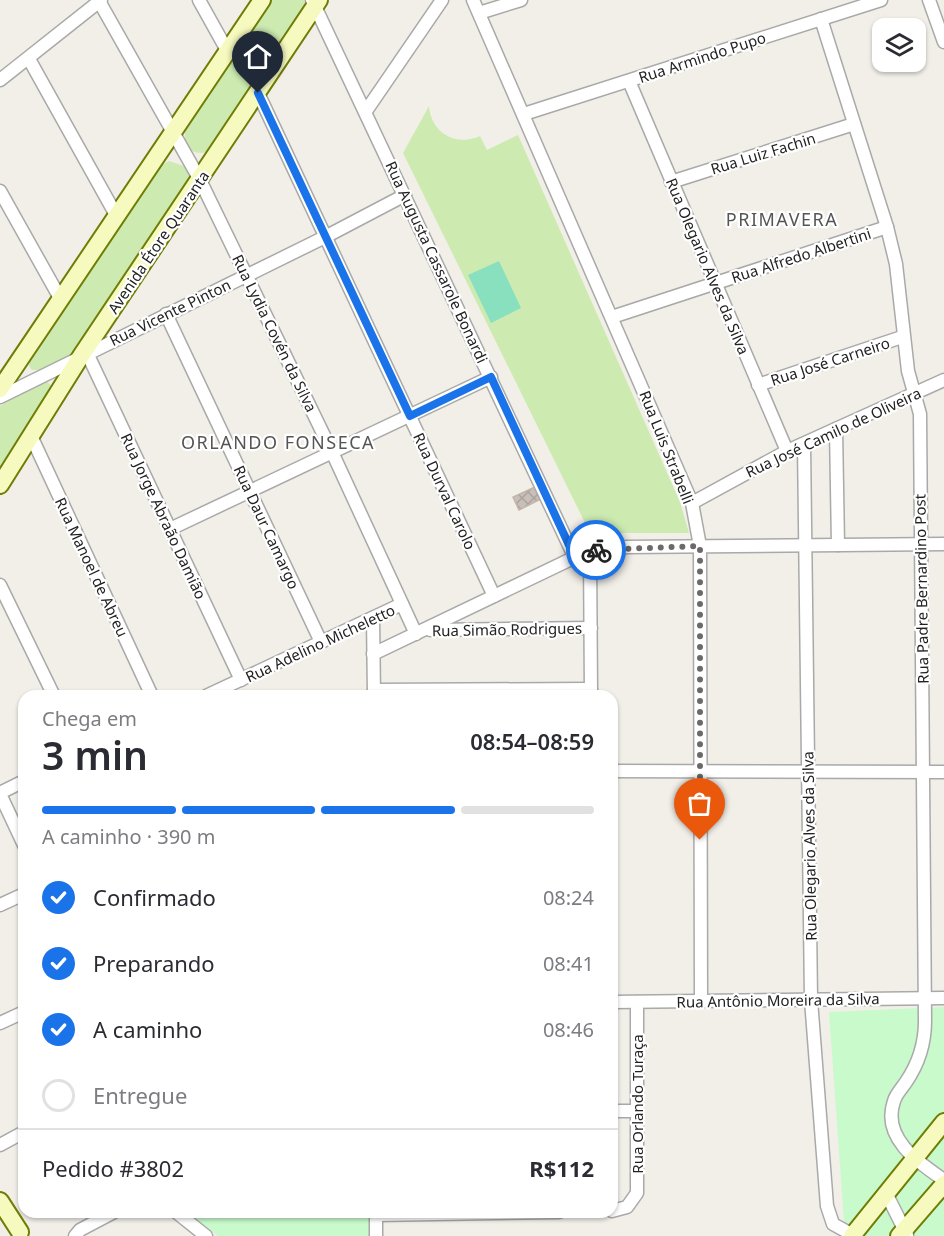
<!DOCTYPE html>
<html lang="pt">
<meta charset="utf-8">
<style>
:root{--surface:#fff;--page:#f7f7f7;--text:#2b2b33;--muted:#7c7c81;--line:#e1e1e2;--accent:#1a73e8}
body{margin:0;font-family:"Noto Sans",sans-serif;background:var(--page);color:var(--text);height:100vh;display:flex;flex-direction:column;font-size:22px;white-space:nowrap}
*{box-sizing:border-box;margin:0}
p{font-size:20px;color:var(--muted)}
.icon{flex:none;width:33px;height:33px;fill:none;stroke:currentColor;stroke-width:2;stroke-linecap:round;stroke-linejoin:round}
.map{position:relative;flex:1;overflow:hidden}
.side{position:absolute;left:18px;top:690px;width:600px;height:528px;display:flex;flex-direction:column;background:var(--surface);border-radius:18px;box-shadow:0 2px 4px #0004}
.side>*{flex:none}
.controls{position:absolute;left:872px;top:18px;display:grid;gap:12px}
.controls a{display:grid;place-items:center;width:54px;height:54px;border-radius:12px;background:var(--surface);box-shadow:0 2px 4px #0004;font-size:30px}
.pin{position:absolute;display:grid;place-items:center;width:51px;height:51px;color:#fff;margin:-62px -26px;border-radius:50% 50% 50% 0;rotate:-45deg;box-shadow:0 0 6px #0007}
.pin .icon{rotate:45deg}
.courier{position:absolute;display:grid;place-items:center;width:60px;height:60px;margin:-30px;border:4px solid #1a73e8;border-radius:50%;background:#fff;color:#222;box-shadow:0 2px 8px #0007}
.headline em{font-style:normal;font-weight:600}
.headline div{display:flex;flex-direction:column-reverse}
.headline{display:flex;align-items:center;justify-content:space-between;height:102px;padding:0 24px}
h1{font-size:39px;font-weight:600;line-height:45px}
.bar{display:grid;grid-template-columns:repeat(4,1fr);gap:9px 6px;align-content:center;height:72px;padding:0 24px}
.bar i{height:8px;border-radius:4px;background:var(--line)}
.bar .active{background:var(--accent)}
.bar p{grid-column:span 4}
.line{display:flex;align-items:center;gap:15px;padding:0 24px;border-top:2px solid var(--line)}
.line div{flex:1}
ol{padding:0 24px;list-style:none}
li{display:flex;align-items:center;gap:18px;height:66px}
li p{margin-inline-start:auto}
li .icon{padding:6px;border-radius:50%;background:var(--accent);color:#fff;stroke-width:4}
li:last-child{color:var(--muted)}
li i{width:33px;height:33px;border:3px solid var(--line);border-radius:50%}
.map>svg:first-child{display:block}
</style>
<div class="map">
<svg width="944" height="1236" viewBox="0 0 944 1236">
<defs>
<pattern id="building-cross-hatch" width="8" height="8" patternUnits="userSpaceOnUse" patternTransform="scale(1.5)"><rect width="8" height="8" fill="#c7bfb8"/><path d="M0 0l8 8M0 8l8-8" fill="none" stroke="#aba49e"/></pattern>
</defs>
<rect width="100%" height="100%" fill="#f2efe9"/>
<g fill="#cdebb0">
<path d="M 269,0 L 304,0 L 305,7 L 209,151 C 194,157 183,148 185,132 Z"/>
<path d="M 429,106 C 431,133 456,147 480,136 L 487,150 L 518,135 L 680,502 L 689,533 L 590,533 L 403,153 Z"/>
<path d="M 169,161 L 184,166 L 189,174 L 189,184 L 74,353 L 39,370 L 32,370 L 29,366 L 30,358 L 160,166 Z"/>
<path d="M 40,381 L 48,382 L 52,387 L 0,473 L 0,406 Z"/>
</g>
<g fill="#c8facc">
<path d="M 944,1007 L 944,1236 L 845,1236 L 829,1012 Z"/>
<path d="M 186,1212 L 369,1212 L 369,1236 L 218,1236 Z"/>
</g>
<path fill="#88e0be" d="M 499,261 L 521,308 L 491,323 L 468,275 Z"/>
<path fill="url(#building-cross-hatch)" stroke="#c4b6ab" stroke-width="1.5" d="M 537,486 L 543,498 L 519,510 L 513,497 Z"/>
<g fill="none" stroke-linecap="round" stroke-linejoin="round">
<defs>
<g id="street">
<path d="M 199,0 L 228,52"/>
<path d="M 312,0 L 575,558"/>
<path d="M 473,0 L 692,503 L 700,546 L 701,1001"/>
<path d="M 929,0 L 944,42"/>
<path d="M 99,1 L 200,180 L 332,452 L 416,634"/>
<path d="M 479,13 L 521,0"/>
<path d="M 821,19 L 887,227 L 896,264 L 908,371 L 920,414 L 925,1021 C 925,1044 919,1063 906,1082 C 902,1088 896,1094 894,1101 C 881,1138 919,1163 944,1180"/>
<path d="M 29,59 L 116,215"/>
<path d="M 0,80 L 101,0"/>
<path d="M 629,81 L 787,451"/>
<path d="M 258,93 L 494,596"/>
<path d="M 366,111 L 442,0"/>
<path d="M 524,114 L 881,0"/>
<path d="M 671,182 L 854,124"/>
<path d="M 0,191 L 60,298"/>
<path d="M 166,314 L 321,642"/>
<path d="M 612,317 L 887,227"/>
<path d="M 87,353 L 241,680"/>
<path d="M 758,385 L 902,337"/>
<path d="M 0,397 L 325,237 L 405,195"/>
<path d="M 836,429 L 838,545"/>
<path d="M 32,438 L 152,696"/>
<path d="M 804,444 L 811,1000 L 827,1206 L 833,1224 L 853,1235"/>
<path d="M 692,503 L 787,451 L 944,380"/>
<path d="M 170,529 L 491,377"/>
<path d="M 590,550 L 591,696"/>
<path d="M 0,585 L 54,696"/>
<path d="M 373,618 L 374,696"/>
<path d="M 430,630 L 591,628"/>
<path d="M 373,654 L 590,550 L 627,547 L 944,544"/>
<path d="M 374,690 L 591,689"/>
<path d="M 206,696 L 402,604"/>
<path d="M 612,771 L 944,772"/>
<path d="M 0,793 L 24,781"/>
<path d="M 0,794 L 24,845"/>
<path d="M 0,905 L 24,894"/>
<path d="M 612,1002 L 944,998"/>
<path d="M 0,1023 L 24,1012"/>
<path d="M 612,1111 L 636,1111"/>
<path d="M 0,1145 L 24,1132"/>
<path d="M 886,1193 L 907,1235"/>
<path d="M 612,1211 L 627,1207 L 637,1193 L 637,1002"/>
<path d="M 176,1212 L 206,1236"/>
<path d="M 376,1212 L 376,1236"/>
<path d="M 376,1215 L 559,1212"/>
<path d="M 75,1236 L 80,1230 L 114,1212"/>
</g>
<g id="secondary">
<path d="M 0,389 L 262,0"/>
<path d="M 0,485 L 81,356 L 319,0"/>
<path d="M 0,1201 L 20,1232"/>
<path d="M 852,1236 L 944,1122"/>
<path d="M 899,1236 L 944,1184"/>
</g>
</defs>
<use href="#street" stroke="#a9a9a9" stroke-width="15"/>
<use href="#secondary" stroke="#707d05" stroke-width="20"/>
<use href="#street" stroke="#fff" stroke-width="12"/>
<use href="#secondary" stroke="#f7fabf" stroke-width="16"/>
</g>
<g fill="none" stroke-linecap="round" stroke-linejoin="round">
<path stroke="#6b6a68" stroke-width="6" stroke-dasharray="0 10.8" d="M 596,550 L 700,546 L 700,840"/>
<path stroke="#1a73e8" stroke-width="8" d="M 258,93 L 410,416 L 491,377 L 575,558 L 596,550"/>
</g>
<g text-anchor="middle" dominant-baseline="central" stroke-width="4.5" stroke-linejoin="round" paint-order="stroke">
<g font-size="15" fill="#222" stroke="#fff">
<text transform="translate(702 57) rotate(-18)">Rua Armindo Pupo</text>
<text transform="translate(763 153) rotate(-17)">Rua Luiz Fachin</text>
<text transform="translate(158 242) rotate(-56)">Avenida Étore Quaranta</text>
<text transform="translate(801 255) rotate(-18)">Rua Alfredo Albertini</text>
<text transform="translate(437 262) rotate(65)">Rua Augusta Cassarole Bonardi</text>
<text transform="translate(708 266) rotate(67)">Rua Olegario Alves da Silva</text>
<text transform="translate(170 312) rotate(-26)">Rua Vicente Pinton</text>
<text transform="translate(275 333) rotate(64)">Rua Lydia Covén da Silva</text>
<text transform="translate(830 361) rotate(-18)">Rua José Carneiro</text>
<text transform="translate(833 432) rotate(-25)">Rua José Camilo de Oliveira</text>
<text transform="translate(667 447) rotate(68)">Rua Luis Strabelli</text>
<text transform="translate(445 491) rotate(65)">Rua Durval Carolo</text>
<text transform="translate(164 516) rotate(65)">Rua Jorge Abraão Damião</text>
<text transform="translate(267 527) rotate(65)">Rua Daur Camargo</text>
<text transform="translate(92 567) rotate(65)">Rua Manoel de Abreu</text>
<text transform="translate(921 589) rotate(-91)">Rua Padre Bernardino Post</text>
<text transform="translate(507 629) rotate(-1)">Rua Simão Rodrigues</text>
<text transform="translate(320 643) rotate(-25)">Rua Adelino Micheletto</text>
<text transform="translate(809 846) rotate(-91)">Rua Olegario Alves da Silva</text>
<text transform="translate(778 1000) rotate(-1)">Rua Antônio Moreira da Silva</text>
<text transform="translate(637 1104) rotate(-90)">Rua Orlando Turaça</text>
</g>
<g font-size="18" letter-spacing="1.5" fill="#555" stroke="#fff">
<text x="782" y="219">PRIMAVERA</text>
<text x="278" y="442">ORLANDO FONSECA</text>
</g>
</g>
</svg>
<div class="controls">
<a><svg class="icon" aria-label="layers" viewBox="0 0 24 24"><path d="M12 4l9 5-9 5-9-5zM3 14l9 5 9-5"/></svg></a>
</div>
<div class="pin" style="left:700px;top:840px;background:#ea580c"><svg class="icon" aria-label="bag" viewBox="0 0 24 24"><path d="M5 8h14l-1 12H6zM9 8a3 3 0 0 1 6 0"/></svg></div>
<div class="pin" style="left:258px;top:93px;background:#1f2937"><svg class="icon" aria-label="home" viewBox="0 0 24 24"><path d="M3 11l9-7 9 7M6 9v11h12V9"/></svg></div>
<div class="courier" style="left:596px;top:550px"><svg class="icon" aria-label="bike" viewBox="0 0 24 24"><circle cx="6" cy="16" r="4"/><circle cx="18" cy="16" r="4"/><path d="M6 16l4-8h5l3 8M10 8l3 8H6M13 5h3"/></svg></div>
<section class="side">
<div class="headline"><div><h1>3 min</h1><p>Chega em</p></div><em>08:54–08:59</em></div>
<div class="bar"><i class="active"></i><i class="active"></i><i class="active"></i><i></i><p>A caminho · 390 m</p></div>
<ol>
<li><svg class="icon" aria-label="check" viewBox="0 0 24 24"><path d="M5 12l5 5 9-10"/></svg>Confirmado<p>08:24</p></li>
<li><svg class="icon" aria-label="check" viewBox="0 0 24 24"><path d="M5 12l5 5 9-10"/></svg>Preparando<p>08:41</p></li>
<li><svg class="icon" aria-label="check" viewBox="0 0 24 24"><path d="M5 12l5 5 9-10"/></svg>A caminho<p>08:46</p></li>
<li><i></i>Entregue</li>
</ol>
<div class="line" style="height:78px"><div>Pedido #3802</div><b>R$112</b></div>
</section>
</div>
